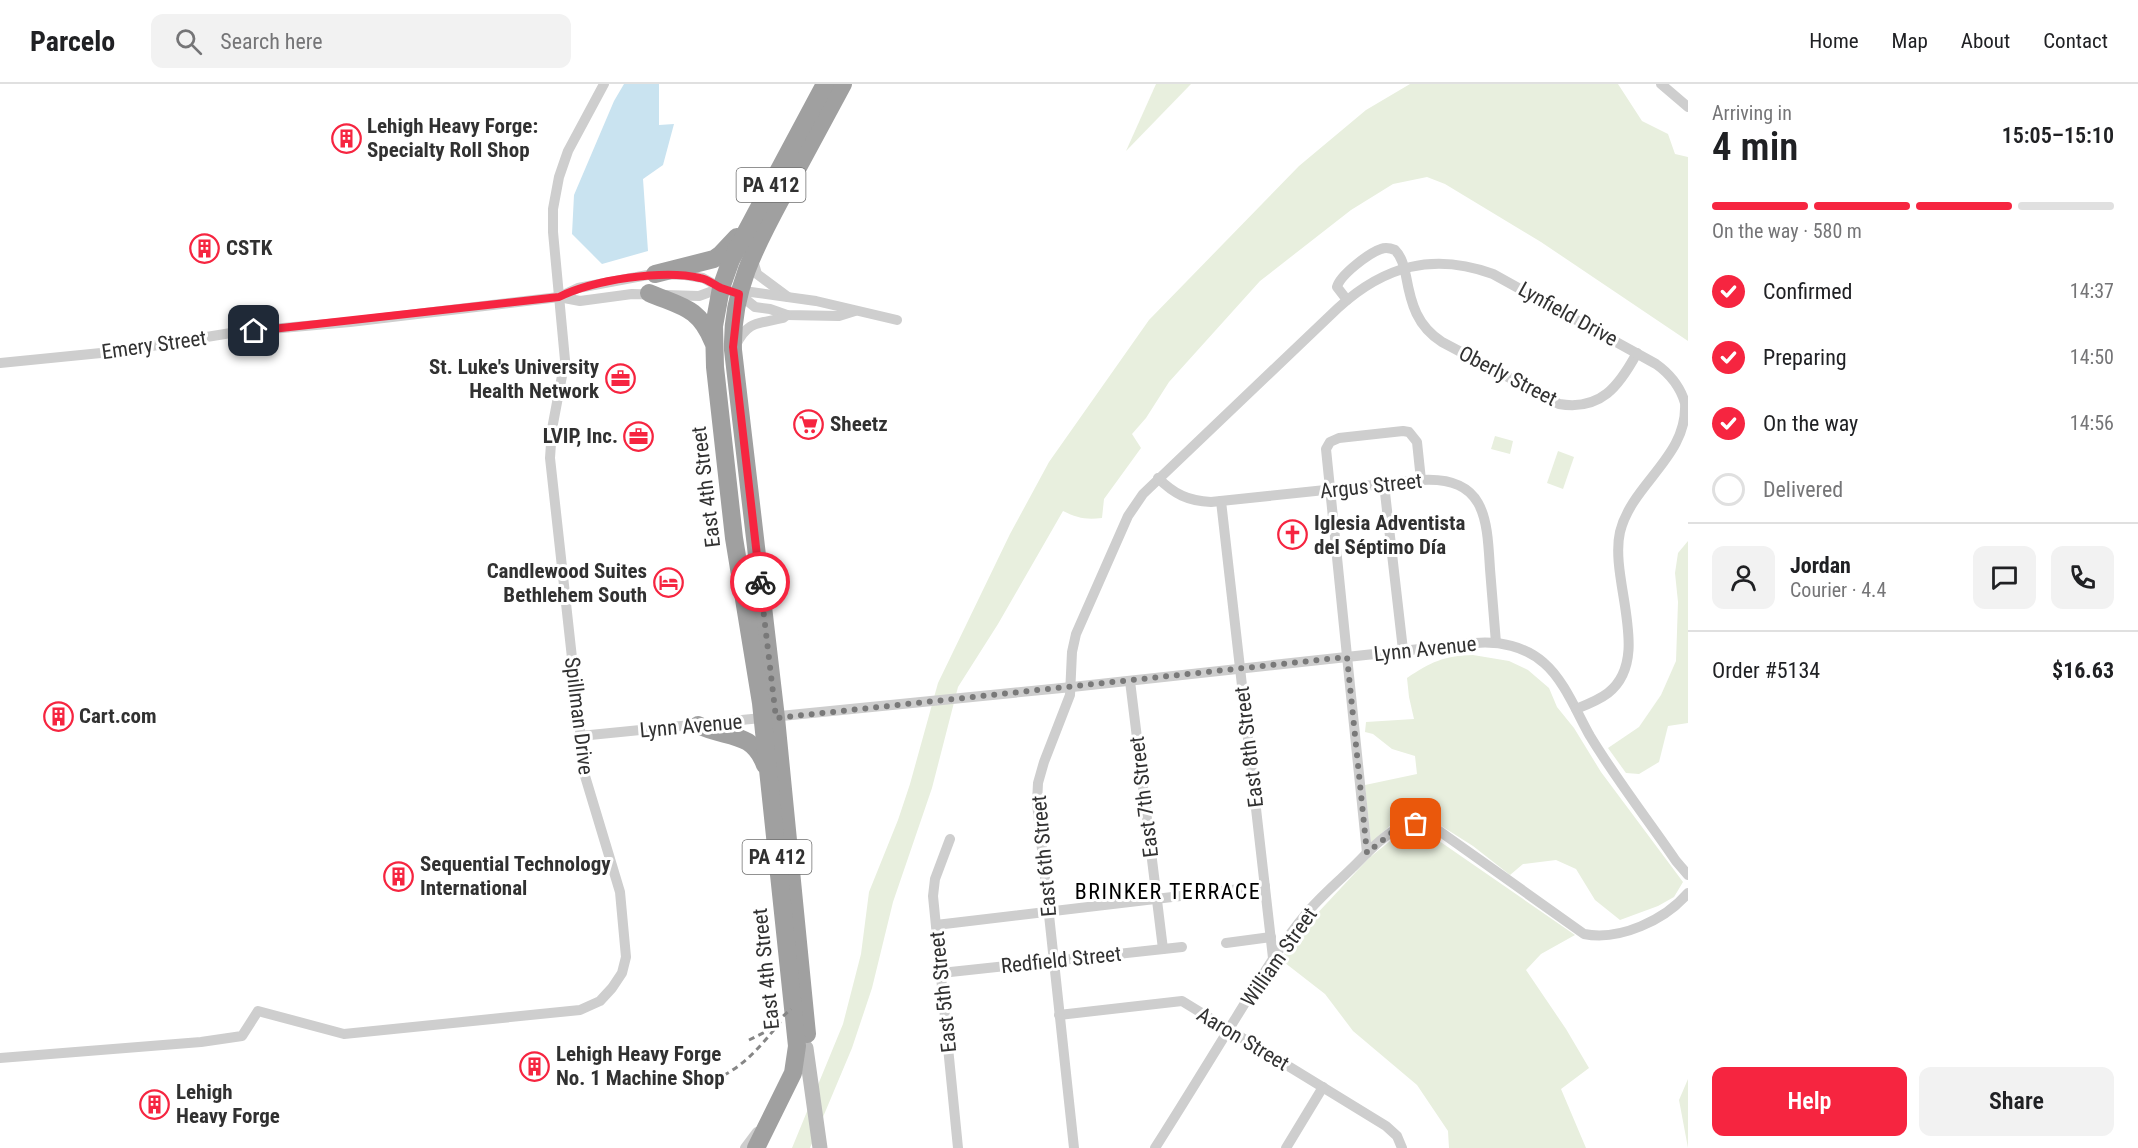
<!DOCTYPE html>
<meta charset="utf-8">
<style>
:root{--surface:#fff;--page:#f2f2f2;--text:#202124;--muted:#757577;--line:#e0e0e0;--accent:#f62540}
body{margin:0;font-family:"Roboto Condensed",sans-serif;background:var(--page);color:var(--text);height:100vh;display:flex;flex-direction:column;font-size:22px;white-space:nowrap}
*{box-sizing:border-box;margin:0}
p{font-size:20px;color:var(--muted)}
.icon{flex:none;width:33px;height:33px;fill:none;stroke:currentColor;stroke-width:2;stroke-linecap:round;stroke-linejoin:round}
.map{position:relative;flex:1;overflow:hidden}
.side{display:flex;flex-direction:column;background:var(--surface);width:450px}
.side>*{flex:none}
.pin{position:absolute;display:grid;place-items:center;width:51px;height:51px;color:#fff;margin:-26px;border-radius:12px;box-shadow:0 3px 9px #0006}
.courier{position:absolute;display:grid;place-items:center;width:60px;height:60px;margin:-30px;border:4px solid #f62540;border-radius:50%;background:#fff;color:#222;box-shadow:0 2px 8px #0007}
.head em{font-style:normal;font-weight:600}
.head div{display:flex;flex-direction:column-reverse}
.head{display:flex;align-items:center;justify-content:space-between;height:102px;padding:0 24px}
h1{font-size:39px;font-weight:600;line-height:45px}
.bar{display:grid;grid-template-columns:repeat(4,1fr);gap:9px 6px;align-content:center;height:72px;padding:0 24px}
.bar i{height:8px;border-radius:4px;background:var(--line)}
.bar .selected{background:var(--accent)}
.bar p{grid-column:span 4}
.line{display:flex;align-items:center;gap:15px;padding:0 24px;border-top:2px solid var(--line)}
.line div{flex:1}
.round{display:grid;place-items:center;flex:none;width:63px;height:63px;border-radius:12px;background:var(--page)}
ol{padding:0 24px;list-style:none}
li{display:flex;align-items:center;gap:18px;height:66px}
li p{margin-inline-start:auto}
li .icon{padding:6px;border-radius:50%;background:var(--accent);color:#fff;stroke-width:4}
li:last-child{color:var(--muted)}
li i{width:33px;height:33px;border:3px solid var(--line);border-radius:50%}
.cta{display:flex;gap:12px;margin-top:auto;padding:12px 24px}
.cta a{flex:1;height:69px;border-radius:12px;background:var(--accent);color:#fff;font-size:24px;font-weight:600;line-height:69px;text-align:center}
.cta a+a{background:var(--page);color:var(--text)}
header{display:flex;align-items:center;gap:36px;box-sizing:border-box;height:84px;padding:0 30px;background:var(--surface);border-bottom:2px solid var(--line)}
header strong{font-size:28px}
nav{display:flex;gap:33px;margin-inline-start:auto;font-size:21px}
.search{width:420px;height:54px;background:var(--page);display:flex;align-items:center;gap:15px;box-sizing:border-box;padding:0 21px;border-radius:12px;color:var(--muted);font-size:22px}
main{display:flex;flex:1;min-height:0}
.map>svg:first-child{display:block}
</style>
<header>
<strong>Parcelo</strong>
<div class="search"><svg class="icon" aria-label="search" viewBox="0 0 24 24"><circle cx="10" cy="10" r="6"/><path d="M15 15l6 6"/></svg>Search here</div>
<nav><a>Home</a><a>Map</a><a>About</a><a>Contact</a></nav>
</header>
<main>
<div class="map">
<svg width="1688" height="1064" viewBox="0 0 1688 1064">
<rect width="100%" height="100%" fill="#fff"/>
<g fill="#e8efde">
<path d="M 1156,0 L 1191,0 L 1126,67 Z"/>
<path d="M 1410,0 L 1618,0 L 1642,37 L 1668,50 L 1675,70 L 1688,73 L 1688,257 L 1541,158 L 1445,100 L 1427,93 L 1393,100 L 1351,126 L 1260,197 L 1169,298 L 1146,334 L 1132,350 L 1141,364 L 1104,415 L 1102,434 C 1086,436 1077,434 1063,427 L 998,540 L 958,603 L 932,704 L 893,818 L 872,904 L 852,964 L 810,1064 L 792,1064 L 843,940 L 861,870 L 869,808 L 898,736 L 910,700 L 938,599 L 1010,450 L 1049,378 L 1149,236 L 1299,82 L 1366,26 Z"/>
<path d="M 1495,352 L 1513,357 L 1510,370 L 1491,365 Z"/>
<path d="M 1558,367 L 1574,373 L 1563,405 L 1547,399 Z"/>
<path d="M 1688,457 L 1688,639 L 1668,642 L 1659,678 L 1639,690 L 1626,689 L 1608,664 L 1639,643 L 1661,611 L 1676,577 L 1678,518 L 1675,489 L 1678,469 Z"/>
<path d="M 1473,571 L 1509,577 L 1528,586 L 1549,604 L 1557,623 L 1574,644 L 1601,688 L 1683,798 L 1674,813 L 1658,822 L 1620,836 L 1595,816 L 1576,785 L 1556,776 L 1523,780 L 1510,791 L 1473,762 L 1432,736 L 1411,735 L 1394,738 L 1371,759 L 1365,701 L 1417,690 L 1415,672 L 1392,665 L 1373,650 L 1365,648 L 1366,638 L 1414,635 L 1409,613 L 1407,594 C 1431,578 1443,572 1473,571 Z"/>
<path d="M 1414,747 L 1429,750 L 1575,851 L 1541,870 L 1526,886 L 1566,945 L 1589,984 L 1561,1005 L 1586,1064 L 1449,1064 L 1448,1047 L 1417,1001 L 1353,947 L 1325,910 L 1280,875 L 1312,835 L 1369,774 L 1395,753 Z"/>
<path d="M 1688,995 L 1688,1064 L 1679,1016 Z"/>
</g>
<path fill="#c9e3f0" d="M 624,0 L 659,0 L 659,41 L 674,40 L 663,81 L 643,95 L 648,167 L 602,180 L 572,150 L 574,111 L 614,17 Z"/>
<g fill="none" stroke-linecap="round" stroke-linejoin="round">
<g stroke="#cecece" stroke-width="10">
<path d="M 1661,0 L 1688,23"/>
<path d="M 753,176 L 757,190 L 788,213"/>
<path d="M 739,210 L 751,208 L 816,217 L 897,236"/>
<path d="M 559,213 L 578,204 L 653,190 L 685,191 L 703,194 L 721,204 L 739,210 L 755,223 L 770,225 L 787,231 L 839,232 L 855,227"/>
<path d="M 1347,216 L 1337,203 C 1340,191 1369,169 1381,165 C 1386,163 1390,164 1395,166 C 1402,173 1404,183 1406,192 C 1411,220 1417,242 1442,258 L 1559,320 C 1601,327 1619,302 1637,269"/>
<path d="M 736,261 C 748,236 759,240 783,234 L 787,231"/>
<path d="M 0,279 L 121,267 L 237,248 L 350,238 L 559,213 L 580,217 L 632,210 L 699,212 L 721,204"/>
<path d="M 1158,394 C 1174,410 1188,417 1211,418 L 1421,396 C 1486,392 1487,435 1490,485 C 1492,510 1494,534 1496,559"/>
<path d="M 1384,400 L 1403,566"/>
<path d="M 1221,417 L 1273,874"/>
<path d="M 1130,597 L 1163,865"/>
<path d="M 580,652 L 1072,603 L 1475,559 C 1499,557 1525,562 1544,579 C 1564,596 1577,629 1590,652 C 1616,695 1648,736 1676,777 L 1688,791"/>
<path d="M 950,755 L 935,795 L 933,812 L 958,1064"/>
<path d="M 1367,769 L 1326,365 L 1330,358 L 1339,354 L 1403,347 L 1409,348 L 1417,358 L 1421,396"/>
<path d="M 936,841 L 1265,802"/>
<path d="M 1226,859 L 1271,853"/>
<path d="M 941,889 L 1182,863"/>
<path d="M 1059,931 L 1182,917 L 1386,1042 L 1397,1052 L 1402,1064"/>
<path d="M 0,974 L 201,958 L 242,952 L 258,927 L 344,950 L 580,926 L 600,917 L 612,904 L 622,889 L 626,873 L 620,808 L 585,692 L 550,374 L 552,345 L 565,276 L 553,148 L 553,125 L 559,93 L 568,67 L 604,0"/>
<path d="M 745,1064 L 757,1048"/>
<path d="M 1074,1064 L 1037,719 L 1038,699 L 1044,678 L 1070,611 L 1072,568 L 1076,550 L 1128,432 L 1143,410 L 1338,224 C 1384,182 1433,168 1493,190 L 1656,280 C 1670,290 1680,302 1685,319 C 1688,373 1632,399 1620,448 C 1609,496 1653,574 1608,609 C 1599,616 1586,621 1576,625"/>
<path d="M 1155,1064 C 1183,1020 1210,976 1237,932 C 1259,897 1280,861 1306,830 C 1320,813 1337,799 1352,784 C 1373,764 1402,726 1435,744 L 1584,850 C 1620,857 1665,836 1688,809"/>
<path d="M 1286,1064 L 1323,1003"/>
</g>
<path stroke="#bbb" stroke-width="15" d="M 796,953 L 806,964 L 820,1064"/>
<g stroke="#a0a0a0" stroke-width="18">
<path d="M 655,190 L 714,175 L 721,170 L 737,153"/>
<path d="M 649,209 C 682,223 699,223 713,258"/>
<path d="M 698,641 C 726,655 752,646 765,681"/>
<path d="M 807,950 L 776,634 L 733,266 C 731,203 759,156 788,102 C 806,68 825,34 843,0"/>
<path d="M 756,1064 L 793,989 L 797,962 L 761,619 L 734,454 L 715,283 L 714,242 L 721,204 L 731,176 L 825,0"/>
</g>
<g stroke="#868686" stroke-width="3" stroke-dasharray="6 4.5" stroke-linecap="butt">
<path d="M 749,956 L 767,947 L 791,925"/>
<path d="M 714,996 C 745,983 762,960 783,935"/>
</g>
</g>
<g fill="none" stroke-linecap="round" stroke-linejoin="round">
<path stroke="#797979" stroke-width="6" stroke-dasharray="0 10.8" d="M 760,498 L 776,634 L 1347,573 L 1367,769 L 1395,746 L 1416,740"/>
<path stroke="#f62540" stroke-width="8" d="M 254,247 L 559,213 C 593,196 663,185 700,194 C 708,195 714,201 721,204 C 727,206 733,208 739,210 L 733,263 L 760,498"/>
</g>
<defs>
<symbol id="building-ring" viewBox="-11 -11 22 22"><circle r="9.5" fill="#fff" stroke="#f62540" stroke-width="1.5"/><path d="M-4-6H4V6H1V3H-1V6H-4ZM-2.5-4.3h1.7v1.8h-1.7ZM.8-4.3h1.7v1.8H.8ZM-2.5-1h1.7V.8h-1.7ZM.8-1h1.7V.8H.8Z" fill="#f62540"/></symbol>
<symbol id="office-ring" viewBox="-11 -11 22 22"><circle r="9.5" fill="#fff" stroke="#f62540" stroke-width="1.5"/><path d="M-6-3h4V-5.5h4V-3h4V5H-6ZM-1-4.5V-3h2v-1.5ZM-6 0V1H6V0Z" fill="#f62540"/></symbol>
<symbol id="supermarket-ring" viewBox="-11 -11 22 22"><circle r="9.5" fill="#fff" stroke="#f62540" stroke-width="1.5"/><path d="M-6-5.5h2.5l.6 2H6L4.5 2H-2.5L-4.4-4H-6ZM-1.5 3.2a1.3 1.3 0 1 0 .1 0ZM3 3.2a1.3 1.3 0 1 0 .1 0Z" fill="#f62540"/></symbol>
<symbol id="church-ring" viewBox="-11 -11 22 22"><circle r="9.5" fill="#fff" stroke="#f62540" stroke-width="1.5"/><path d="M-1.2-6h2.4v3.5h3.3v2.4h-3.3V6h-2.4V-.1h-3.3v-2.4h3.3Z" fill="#f62540"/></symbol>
<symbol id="hotel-ring" viewBox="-11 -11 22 22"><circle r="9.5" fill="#fff" stroke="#f62540" stroke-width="1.5"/><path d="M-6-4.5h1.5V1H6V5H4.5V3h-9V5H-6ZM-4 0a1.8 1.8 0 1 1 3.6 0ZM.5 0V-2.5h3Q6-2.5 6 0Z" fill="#f62540"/></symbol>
</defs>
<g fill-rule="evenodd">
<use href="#building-ring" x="330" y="38" width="33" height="33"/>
<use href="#building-ring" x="188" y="148" width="33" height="33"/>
<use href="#office-ring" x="604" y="278" width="33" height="33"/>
<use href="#supermarket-ring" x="792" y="324" width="33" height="33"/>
<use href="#office-ring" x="622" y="336" width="33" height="33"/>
<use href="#church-ring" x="1276" y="434" width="33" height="33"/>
<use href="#hotel-ring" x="652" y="482" width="33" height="33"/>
<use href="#building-ring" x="42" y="616" width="33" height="33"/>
<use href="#building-ring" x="382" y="776" width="33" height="33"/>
<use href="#building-ring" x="518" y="966" width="33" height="33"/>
<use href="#building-ring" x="138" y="1004" width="33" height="33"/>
</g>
<g text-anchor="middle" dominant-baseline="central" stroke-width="6" stroke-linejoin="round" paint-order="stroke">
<g fill="#fff" stroke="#6f6f6f" stroke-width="1.5">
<rect x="736.5" y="84" width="69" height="34" rx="4.5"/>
<rect x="742.5" y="756" width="69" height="34" rx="4.5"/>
</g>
<g font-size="20" font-weight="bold" fill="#313131">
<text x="771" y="101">PA 412</text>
<text x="777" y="773">PA 412</text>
</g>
<g font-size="21" font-weight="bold" fill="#313131" stroke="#fff" text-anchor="start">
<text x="367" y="42">Lehigh Heavy Forge:<tspan x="367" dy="24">Specialty Roll Shop</tspan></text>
<text x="226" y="164">CSTK</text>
<text x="599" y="283" text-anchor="end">St. Luke's University<tspan x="599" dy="24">Health Network</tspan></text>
<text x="830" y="340">Sheetz</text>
<text x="618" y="352" text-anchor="end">LVIP, Inc.</text>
<text x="1314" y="439">Iglesia Adventista<tspan x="1314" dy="24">del Séptimo Día</tspan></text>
<text x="647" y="487" text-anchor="end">Candlewood Suites<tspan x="647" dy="24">Bethlehem South</tspan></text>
<text x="79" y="632">Cart.com</text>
<text x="420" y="780">Sequential Technology<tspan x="420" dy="24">International</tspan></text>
<text x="556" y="970">Lehigh Heavy Forge<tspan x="556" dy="24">No. 1 Machine Shop</tspan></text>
<text x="176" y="1008">Lehigh<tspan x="176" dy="24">Heavy Forge</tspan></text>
</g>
<g font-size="21" fill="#313131" stroke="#fff">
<text transform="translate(1568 230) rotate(29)">Lynfield Drive</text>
<text transform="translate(154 261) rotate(-8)">Emery Street</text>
<text transform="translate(1508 292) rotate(27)">Oberly Street</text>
<text transform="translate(1371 402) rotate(-6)">Argus Street</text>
<text transform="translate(706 403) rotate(-97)">East 4th Street</text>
<text transform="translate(1425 565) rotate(-6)">Lynn Avenue</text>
<text transform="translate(579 632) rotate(83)">Spillman Drive</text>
<text transform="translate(691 642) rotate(-5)">Lynn Avenue</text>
<text transform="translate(1249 663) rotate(-97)">East 8th Street</text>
<text transform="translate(1144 713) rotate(-97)">East 7th Street</text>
<text transform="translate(1044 772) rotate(-95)">East 6th Street</text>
<text transform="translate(1279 873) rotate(-55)">William Street</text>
<text transform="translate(1061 876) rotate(-6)">Redfield Street</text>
<text transform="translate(766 885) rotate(-96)">East 4th Street</text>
<text transform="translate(943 908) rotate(-96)">East 5th Street</text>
<text transform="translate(1243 955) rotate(31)">Aaron Street</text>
</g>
<g font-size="22" letter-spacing="1.5" fill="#000" stroke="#fff">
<text x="1168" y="807">BRINKER TERRACE</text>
</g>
</g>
</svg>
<div class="pin" style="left:1416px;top:740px;background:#ea580c"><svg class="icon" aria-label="bag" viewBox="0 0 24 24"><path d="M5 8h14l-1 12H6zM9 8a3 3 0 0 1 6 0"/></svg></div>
<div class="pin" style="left:254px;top:247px;background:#1f2937"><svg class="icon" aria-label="home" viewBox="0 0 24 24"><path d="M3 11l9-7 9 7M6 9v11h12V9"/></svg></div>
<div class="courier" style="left:760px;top:498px"><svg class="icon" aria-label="bike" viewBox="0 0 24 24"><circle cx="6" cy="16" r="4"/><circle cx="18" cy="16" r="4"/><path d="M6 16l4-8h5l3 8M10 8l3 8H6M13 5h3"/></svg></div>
</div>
<section class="side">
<div class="head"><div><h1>4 min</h1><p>Arriving in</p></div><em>15:05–15:10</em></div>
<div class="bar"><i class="selected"></i><i class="selected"></i><i class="selected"></i><i></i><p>On the way · 580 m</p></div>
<ol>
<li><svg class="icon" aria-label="check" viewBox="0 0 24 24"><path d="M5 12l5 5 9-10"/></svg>Confirmed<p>14:37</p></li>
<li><svg class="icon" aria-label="check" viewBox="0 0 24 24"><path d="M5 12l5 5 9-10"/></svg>Preparing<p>14:50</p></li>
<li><svg class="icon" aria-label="check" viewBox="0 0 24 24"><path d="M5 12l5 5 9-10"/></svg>On the way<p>14:56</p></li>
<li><i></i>Delivered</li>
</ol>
<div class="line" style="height:108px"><a class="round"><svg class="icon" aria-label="person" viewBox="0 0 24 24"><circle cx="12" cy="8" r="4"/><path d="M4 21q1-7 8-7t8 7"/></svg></a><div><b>Jordan</b><p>Courier · 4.4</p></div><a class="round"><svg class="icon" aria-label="chat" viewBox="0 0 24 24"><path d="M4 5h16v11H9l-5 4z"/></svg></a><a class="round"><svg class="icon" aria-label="phone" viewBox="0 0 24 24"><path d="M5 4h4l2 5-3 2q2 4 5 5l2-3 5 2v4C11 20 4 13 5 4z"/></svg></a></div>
<div class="line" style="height:78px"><div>Order #5134</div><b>$16.63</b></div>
<div class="cta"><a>Help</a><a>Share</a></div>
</section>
</main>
